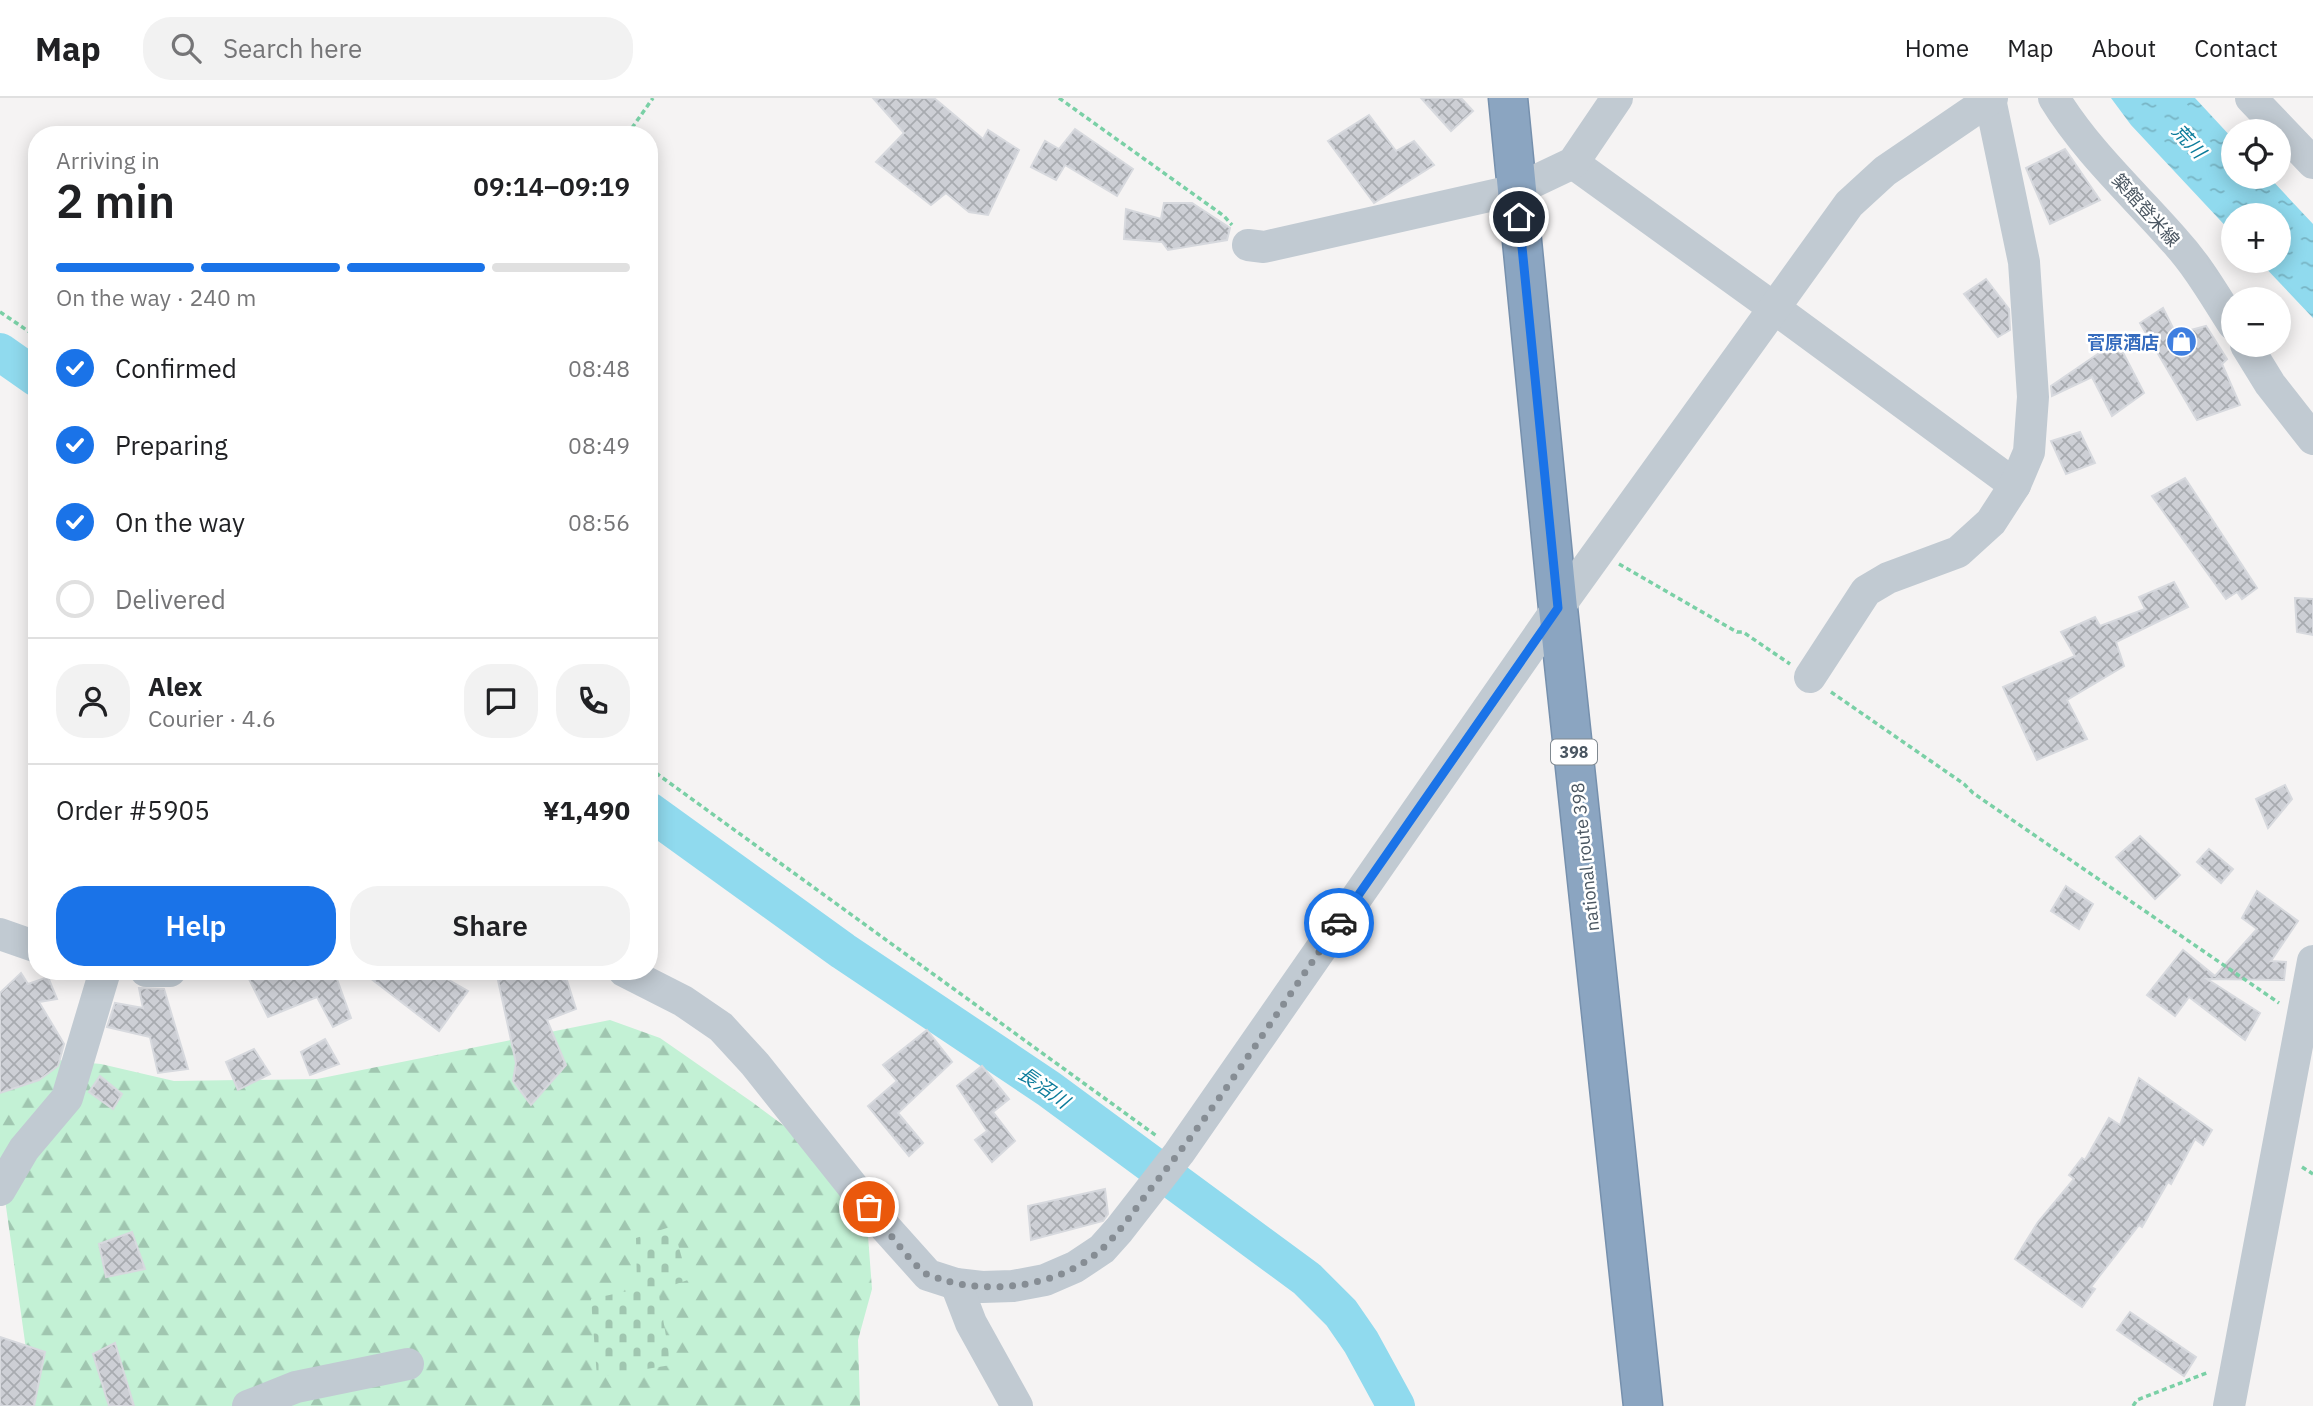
<!DOCTYPE html>
<meta charset="utf-8">
<style>
:root{--surface:#fff;--page:#f2f2f2;--text:#202124;--muted:#757577;--line:#e0e0e0;--accent:#1a73e8}
body{margin:0;font-family:"IBM Plex Sans","Noto Sans JP",sans-serif;background:var(--page);color:var(--text);height:100vh;display:flex;flex-direction:column;font-size:26px;white-space:nowrap}
*{box-sizing:border-box;margin:0}
p{font-size:23px;color:var(--muted)}
.icon{flex:none;width:38px;height:38px;fill:none;stroke:currentColor;stroke-width:2;stroke-linecap:round;stroke-linejoin:round}
.map{position:relative;flex:1;overflow:hidden}
.side{position:absolute;left:28px;top:28px;width:630px;height:854px;display:flex;flex-direction:column;background:var(--surface);border-radius:28px;box-shadow:0 4px 18px #0003}
.side>*{flex:none}
.tools{position:absolute;left:2221px;top:21px;display:grid;gap:14px}
.tools a{display:grid;place-items:center;width:70px;height:70px;border-radius:50%;background:var(--surface);box-shadow:0 4px 18px #0003;font-size:35px}
.pin{position:absolute;display:grid;place-items:center;width:60px;height:60px;color:#fff;margin:-30px;border:4px solid #fff;border-radius:50%;box-shadow:0 2px 7px #0007}
.courier{position:absolute;display:grid;place-items:center;width:70px;height:70px;margin:-35px;border:5px solid #1a73e8;border-radius:50%;background:#fff;color:#222;box-shadow:0 2px 9px #0007}
.head em{font-style:normal;font-weight:600}
.head div{display:flex;flex-direction:column-reverse}
.head{display:flex;align-items:center;justify-content:space-between;height:119px;padding:0 28px}
h1{font-size:46px;font-weight:600;line-height:52px}
.bar{display:grid;grid-template-columns:repeat(4,1fr);gap:10px 7px;align-content:center;height:84px;padding:0 28px}
.bar i{height:9px;border-radius:5px;background:var(--line)}
.bar .current{background:var(--accent)}
.bar p{grid-column:span 4}
.line{display:flex;align-items:center;gap:18px;padding:0 28px;border-top:2px solid var(--line)}
.line div{flex:1}
.round{display:grid;place-items:center;flex:none;width:74px;height:74px;border-radius:28px;background:var(--page)}
ol{padding:0 28px;list-style:none}
li{display:flex;align-items:center;gap:21px;height:77px}
li p{margin-inline-start:auto}
li .icon{padding:7px;border-radius:50%;background:var(--accent);color:#fff;stroke-width:4}
li:last-child{color:var(--muted)}
li i{width:38px;height:38px;border:4px solid var(--line);border-radius:50%}
.cta{display:flex;gap:14px;margin-top:auto;padding:14px 28px}
.cta a{flex:1;height:80px;border-radius:28px;background:var(--accent);color:#fff;font-size:28px;font-weight:600;line-height:80px;text-align:center}
.cta a+a{background:var(--page);color:var(--text)}
header{display:flex;align-items:center;gap:42px;box-sizing:border-box;height:98px;padding:0 35px;background:var(--surface);border-bottom:2px solid var(--line)}
header strong{font-size:33px}
nav{display:flex;gap:38px;margin-inline-start:auto;font-size:24px}
.search{width:490px;height:63px;background:var(--page);display:flex;align-items:center;gap:18px;box-sizing:border-box;padding:0 24px;border-radius:28px;color:var(--muted);font-size:26px}
.map>svg:first-child{display:block}
</style>
<header>
<strong>Map</strong>
<div class="search"><svg class="icon" aria-label="search" viewBox="0 0 24 24"><circle cx="10" cy="10" r="6"/><path d="M15 15l6 6"/></svg>Search here</div>
<nav><a>Home</a><a>Map</a><a>About</a><a>Contact</a></nav>
</header>
<div class="map">
<svg width="2313" height="1308" viewBox="0 0 2313 1308">
<defs>
<pattern id="forest-firs" width="22" height="20" patternUnits="userSpaceOnUse" patternTransform="scale(1.75)"><rect width="22" height="20" fill="#c3f1d5"/><path d="M5 1l3.5 6h-7zM16 11l3.5 6h-7z" fill="#a0c6b0"/></pattern>
<pattern id="cemetery-stones" width="16" height="16" patternUnits="userSpaceOnUse" patternTransform="scale(1.75)"><rect width="16" height="16" fill="#c3f1d5"/><path d="M2 7V4a2 2 0 0 1 4 0v3zM10 15v-3a2 2 0 0 1 4 0v3z" fill="#a0c6b0"/></pattern>
<pattern id="water-ripples" width="26" height="14" patternUnits="userSpaceOnUse" patternTransform="scale(1.75)"><rect width="26" height="14" fill="#90daee"/><path d="M2 4q2-2 4 0t4 0M15 11q2-2 4 0t4 0" fill="none" stroke="#78b4c4"/></pattern>
<pattern id="building-cross-hatch" width="8" height="8" patternUnits="userSpaceOnUse" patternTransform="scale(1.75)"><rect width="8" height="8" fill="#cdcfd5"/><path d="M0 0l8 8M0 8l8-8" fill="none" stroke="#a8abb0"/></pattern>
</defs>
<rect width="100%" height="100%" fill="#f5f3f3"/>
<path fill="url(#forest-firs)" d="M 610,922 L 660,940 L 752,1004 L 833,1064 L 858,1097 L 868,1138 L 872,1191 L 858,1242 L 860,1308 L 26,1308 L 26,1251 L 0,1066 L 0,978 L 58,962 L 101,966 L 174,983 L 317,981 Z"/>
<path fill="url(#cemetery-stones)" d="M 673,1128 L 688,1182 L 658,1192 L 671,1267 L 597,1279 L 591,1201 L 637,1191 L 636,1140 Z"/>
<path fill="url(#water-ripples)" d="M 2111,0 L 2195,0 L 2233,41 L 2233,79 L 2269,79 L 2313,126 L 2313,220 L 2259,163 L 2278,163 L 2278,117 L 2233,117 L 2233,136 L 2131,27 Z"/>
<g fill="none" stroke-linecap="round" stroke-linejoin="round">
<g stroke="#90daee" stroke-width="38">
<path d="M 0,254 L 37,280"/>
<path d="M 649,713 L 843,853 L 1049,991 L 1307,1181 L 1341,1215 L 1361,1244 L 1396,1308"/>
</g>
</g>
<g fill="url(#building-cross-hatch)" stroke="#d7d9de" stroke-width="2">
<path d="M 873,0 L 934,0 L 983,41 L 988,32 L 1019,52 L 988,117 L 969,114 L 946,95 L 931,107 L 876,64 L 904,35 Z"/>
<path d="M 1421,0 L 1461,0 L 1473,13 L 1451,33 Z"/>
<path d="M 1369,17 L 1396,53 L 1414,43 L 1434,67 L 1374,105 L 1328,43 Z"/>
<path d="M 1075,31 L 1133,71 L 1117,98 L 1065,67 L 1056,82 L 1031,69 L 1045,43 L 1059,51 Z"/>
<path d="M 2065,51 L 2100,102 L 2050,126 L 2026,70 Z"/>
<path d="M 1164,105 L 1192,105 L 1230,130 L 1227,142 L 1168,152 L 1162,144 L 1124,141 L 1126,111 L 1161,121 Z"/>
<path d="M 1986,181 L 2009,211 L 2010,232 L 1998,239 L 1964,196 Z"/>
<path d="M 2163,210 L 2176,236 L 2206,228 L 2227,261 L 2222,266 L 2240,307 L 2197,322 L 2140,225 Z"/>
<path d="M 2117,243 L 2144,295 L 2112,318 L 2092,279 L 2052,298 L 2051,288 Z"/>
<path d="M 2080,334 L 2095,365 L 2066,376 L 2051,343 Z"/>
<path d="M 2185,380 L 2257,490 L 2242,501 L 2237,494 L 2226,501 L 2152,398 Z"/>
<path d="M 2174,484 L 2188,509 L 2116,544 L 2124,568 L 2067,602 L 2087,641 L 2037,662 L 2003,589 L 2075,558 L 2061,534 L 2095,519 L 2100,528 L 2145,511 L 2139,499 Z"/>
<path d="M 2295,500 L 2313,501 L 2313,537 L 2297,534 Z"/>
<path d="M 2285,687 L 2292,701 L 2268,730 L 2256,701 Z"/>
<path d="M 2140,738 L 2180,777 L 2155,801 L 2116,759 Z"/>
<path d="M 2209,751 L 2233,771 L 2221,785 L 2197,764 Z"/>
<path d="M 2066,788 L 2093,806 L 2079,831 L 2051,813 Z"/>
<path d="M 2257,793 L 2298,823 L 2271,863 L 2286,864 L 2284,882 L 2207,881 L 2260,915 L 2245,942 L 2189,899 L 2175,918 L 2147,897 L 2183,852 L 2215,878 L 2257,831 L 2242,820 Z"/>
<path d="M 245,873 L 334,873 L 351,920 L 333,929 L 317,899 L 268,919 Z"/>
<path d="M 361,873 L 433,873 L 468,893 L 439,933 Z"/>
<path d="M 496,873 L 564,873 L 576,911 L 547,922 L 566,967 L 531,1007 L 513,983 L 516,965 Z"/>
<path d="M 21,875 L 28,886 L 48,879 L 57,901 L 39,904 L 64,946 L 58,968 L 39,982 L 0,995 L 0,895 Z"/>
<path d="M 139,890 L 164,891 L 188,971 L 158,975 L 150,939 L 107,929 L 115,905 L 143,910 Z"/>
<path d="M 927,932 L 952,964 L 898,1015 L 923,1045 L 909,1058 L 868,1008 L 897,983 L 883,967 Z"/>
<path d="M 325,941 L 339,966 L 310,977 L 301,954 Z"/>
<path d="M 254,951 L 270,976 L 238,992 L 226,964 Z"/>
<path d="M 982,968 L 1009,1001 L 993,1014 L 1015,1043 L 992,1064 L 975,1042 L 987,1033 L 957,988 Z"/>
<path d="M 100,978 L 122,996 L 113,1011 L 89,994 Z"/>
<path d="M 2139,980 L 2212,1032 L 2203,1047 L 2195,1041 L 2171,1086 L 2168,1084 L 2142,1129 L 2139,1127 L 2091,1189 L 2095,1191 L 2082,1209 L 2015,1161 L 2038,1124 L 2074,1081 L 2069,1077 L 2082,1060 L 2085,1062 L 2109,1020 L 2120,1027 Z"/>
<path d="M 1105,1091 L 1108,1116 L 1103,1123 L 1031,1142 L 1028,1108 Z"/>
<path d="M 132,1134 L 145,1171 L 106,1179 L 99,1146 Z"/>
<path d="M 2130,1214 L 2196,1259 L 2184,1278 L 2117,1232 Z"/>
<path d="M 0,1239 L 45,1254 L 34,1308 L 0,1308 Z"/>
<path d="M 115,1245 L 134,1308 L 109,1308 L 93,1256 Z"/>
</g>
<g fill="none" stroke-linecap="round" stroke-linejoin="round">
<defs>
<path id="highway" d="M 1508,0 L 1558,510 L 1643,1308"/>
</defs>
<use href="#highway" stroke="#7690ad" stroke-width="41"/>
<g stroke="#7ad0a6" stroke-width="3.5" stroke-dasharray="5 3.5" stroke-linecap="butt">
<path d="M 1059,0 L 1224,118 L 1232,127"/>
<path d="M 627,37 L 653,0"/>
<path d="M 0,214 L 37,239"/>
<path d="M 1619,466 L 1737,534 L 1743,534 L 1790,566"/>
<path d="M 1831,594 L 1964,686 L 1973,695 L 2279,905"/>
<path d="M 649,670 L 1158,1039"/>
<path d="M 2302,1069 L 2313,1076"/>
<path d="M 2133,1308 L 2137,1302 L 2209,1274"/>
</g>
<g stroke="#c1cad2" stroke-width="32">
<path d="M 2054,0 C 2087,54 2134,96 2175,143 C 2198,168 2215,198 2233,226"/>
<path d="M 2251,0 L 2313,65"/>
<path d="M 1573,65 L 1774,210 L 2015,387"/>
<path d="M 1248,147 L 1264,149 L 1516,92 L 1573,65 L 1617,0"/>
<path d="M 2246,247 L 2270,286 L 2313,341"/>
<path d="M 1810,579 L 1866,493 L 1888,480 L 1958,454 L 1991,424 L 2015,387 L 2029,354 L 2033,299 L 2024,164 L 1990,1"/>
<path d="M 0,836 L 37,849"/>
<path d="M 146,873 L 170,873"/>
<path d="M 624,873 L 683,903 L 721,929 L 755,966 L 885,1129 L 928,1177 L 956,1186 L 982,1189 L 1013,1188 L 1045,1182 L 1075,1169 L 1102,1151 L 1119,1132 L 1179,1055 L 1558,510 L 1849,106 L 1885,73 L 1992,0"/>
<path d="M 0,1092 L 24,1051 L 67,1000 L 105,873"/>
<path d="M 956,1186 L 971,1225 L 1017,1308"/>
<path d="M 248,1308 L 296,1289 L 408,1266"/>
<path d="M 2229,1308 L 2313,863"/>
</g>
<use href="#highway" stroke="#8ba5c1" stroke-width="38"/>
</g>
<g fill="none" stroke-linecap="round" stroke-linejoin="round">
<path stroke="#868d94" stroke-width="7" stroke-dasharray="0 12.6" d="M 869,1109 C 882,1125 911,1167 928,1177 C 932,1179 939,1180 943,1182 C 994,1197 1062,1188 1103,1150 C 1123,1131 1138,1106 1156,1084 C 1222,1002 1279,911 1339,825"/>
<path stroke="#1a73e8" stroke-width="9" d="M 1339,825 L 1558,510 L 1519,119"/>
</g>
<defs>
<symbol id="shop-disc" viewBox="-11 -11 22 22"><circle r="9.5" fill="#3f7fe0" stroke="#fff"/><path d="M-5-2.5h2.3a2.7 3.5 0 0 1 5.4 0H5L5.5 6h-11ZM-1.5-2.5h3a1.5 2.3 0 0 0-3 0Z" fill="#fff"/></symbol>
</defs>
<g fill-rule="evenodd">
<use href="#shop-disc" x="2164" y="226" width="35" height="35"/>
</g>
<g text-anchor="middle" dominant-baseline="central" stroke-width="5" stroke-linejoin="round" paint-order="stroke">
<rect fill="#fff" stroke="#808990" stroke-width="2" x="1551" y="641.5" width="46" height="25" rx="5"/>
<g font-size="16" font-weight="bold" fill="#4a5661">
<text x="1574" y="654">398</text>
</g>
<g font-size="18" fill="#4a5661" stroke="#fff">
<text transform="translate(2146 112) rotate(48)">築館登米線</text>
<text transform="translate(1585 759) rotate(-96)">national route 398</text>
</g>
<g font-size="18" font-weight="bold" fill="#366cbe" stroke="#fff" text-anchor="end">
<text x="2159" y="244">菅原酒店</text>
</g>
<g font-size="19" font-style="italic" fill="#0c7c9b" stroke="#fff">
<text transform="translate(2189 43) rotate(47)">荒川</text>
<text transform="translate(1044 989) rotate(35)">長沼川</text>
</g>
</g>
</svg>
<div class="tools">
<a><svg class="icon" aria-label="locate" viewBox="0 0 24 24"><circle cx="12" cy="12" r="6"/><path d="M12 2v4M12 18v4M2 12h4M18 12h4"/></svg></a>
<a>+</a>
<a>−</a>
</div>
<div class="pin" style="left:869px;top:1109px;background:#ea580c"><svg class="icon" aria-label="bag" viewBox="0 0 24 24"><path d="M5 8h14l-1 12H6zM9 8a3 3 0 0 1 6 0"/></svg></div>
<div class="pin" style="left:1519px;top:119px;background:#1f2937"><svg class="icon" aria-label="home" viewBox="0 0 24 24"><path d="M3 11l9-7 9 7M6 9v11h12V9"/></svg></div>
<div class="courier" style="left:1339px;top:825px"><svg class="icon" aria-label="car" viewBox="0 0 24 24"><path d="M5 17H2v-5l4-1 3-4h7l3 4 3 1v5h-3M9 17h6M6 11h13"/><circle cx="7" cy="17" r="2"/><circle cx="17" cy="17" r="2"/></svg></div>
<section class="side">
<div class="head"><div><h1>2 min</h1><p>Arriving in</p></div><em>09:14–09:19</em></div>
<div class="bar"><i class="current"></i><i class="current"></i><i class="current"></i><i></i><p>On the way · 240 m</p></div>
<ol>
<li><svg class="icon" aria-label="check" viewBox="0 0 24 24"><path d="M5 12l5 5 9-10"/></svg>Confirmed<p>08:48</p></li>
<li><svg class="icon" aria-label="check" viewBox="0 0 24 24"><path d="M5 12l5 5 9-10"/></svg>Preparing<p>08:49</p></li>
<li><svg class="icon" aria-label="check" viewBox="0 0 24 24"><path d="M5 12l5 5 9-10"/></svg>On the way<p>08:56</p></li>
<li><i></i>Delivered</li>
</ol>
<div class="line" style="height:126px"><a class="round"><svg class="icon" aria-label="person" viewBox="0 0 24 24"><circle cx="12" cy="8" r="4"/><path d="M4 21q1-7 8-7t8 7"/></svg></a><div><b>Alex</b><p>Courier · 4.6</p></div><a class="round"><svg class="icon" aria-label="chat" viewBox="0 0 24 24"><path d="M4 5h16v11H9l-5 4z"/></svg></a><a class="round"><svg class="icon" aria-label="phone" viewBox="0 0 24 24"><path d="M5 4h4l2 5-3 2q2 4 5 5l2-3 5 2v4C11 20 4 13 5 4z"/></svg></a></div>
<div class="line" style="height:91px"><div>Order #5905</div><b>¥1,490</b></div>
<div class="cta"><a>Help</a><a>Share</a></div>
</section>
</div>
